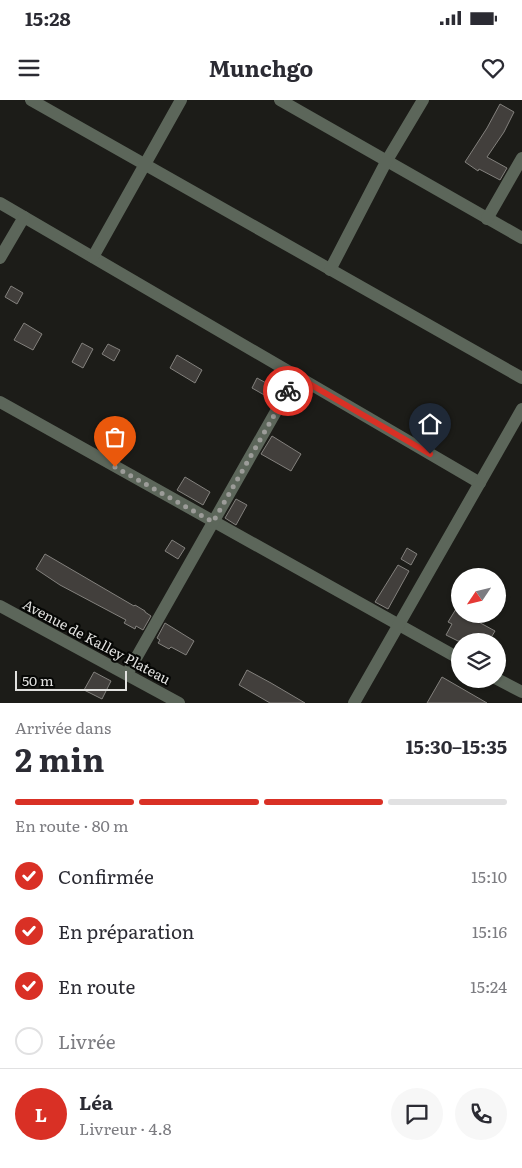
<!DOCTYPE html>
<html lang="fr">
<meta charset="utf-8">
<style>
:root{--surface:#fff;--page:#f7f7f7;--text:#2b2b33;--muted:#7c7c81;--line:#e1e1e2;--accent:#d93025}
body{margin:0;font-family:Literata,serif;background:var(--page);color:var(--text);height:100vh;display:flex;flex-direction:column;font-size:19px;white-space:nowrap}
*{box-sizing:border-box;margin:0}
p{font-size:16px;color:var(--muted)}
.icon{flex:none;width:28px;height:28px;fill:none;stroke:currentColor;stroke-width:2;stroke-linecap:round;stroke-linejoin:round}
.map{position:relative;height:603px;overflow:hidden}
.sheet{display:flex;flex-direction:column;background:var(--surface);flex:1}
.sheet>*{flex:none}
.needle{width:32px;rotate:235deg}
.fabs{position:absolute;left:451px;top:468px;display:grid;gap:10px}
.fabs a{display:grid;place-items:center;width:55px;height:55px;border-radius:50%;background:var(--surface);box-shadow:0 1px 4px #0004;font-size:25px}
.scale{position:absolute;left:15px;bottom:12px;width:112px;box-sizing:border-box;padding-left:5px;border:2px solid #e1e1df;border-top:0;font-size:14px;line-height:18px;white-space:nowrap;color:#e1e1df;-webkit-text-stroke:4px #060705;paint-order:stroke}
.pin{position:absolute;display:grid;place-items:center;width:42px;height:42px;color:#fff;margin:-51px -21px;border-radius:50% 50% 50% 0;rotate:-45deg;box-shadow:0 0 5px #0007}
.pin .icon{rotate:45deg}
.courier{position:absolute;display:grid;place-items:center;width:50px;height:50px;margin:-25px;border:4px solid #d93025;border-radius:50%;background:#fff;color:#222;box-shadow:0 1px 6px #0007}
.overview em{font-style:normal;font-weight:700}
.overview div{display:flex;flex-direction:column-reverse}
.overview{display:flex;align-items:center;justify-content:space-between;height:85px;padding:0 15px}
h1{font-size:32px;font-weight:700;line-height:38px}
.bar{display:grid;grid-template-columns:repeat(4,1fr);gap:8px 5px;align-content:center;height:60px;padding:0 15px}
.bar i{height:6px;border-radius:4px;background:var(--line)}
.bar .on{background:var(--accent)}
.bar p{grid-column:span 4}
.line{display:flex;align-items:center;gap:12px;padding:0 15px;border-top:1px solid var(--line)}
.line div{flex:1}
.round{display:grid;place-items:center;flex:none;width:52px;height:52px;border-radius:26px;background:var(--page)}
ol{padding:0 15px;list-style:none}
li{display:flex;align-items:center;gap:15px;height:55px}
li p{margin-inline-start:auto}
li .icon{padding:5px;border-radius:50%;background:var(--accent);color:#fff;stroke-width:4}
li:last-child{color:var(--muted)}
li i{width:28px;height:28px;border:2px solid var(--line);border-radius:50%}
.status{display:flex;justify-content:space-between;align-items:center;height:35px;padding:0 25px;background:var(--surface);direction:ltr}
.status svg{height:14px;fill:currentColor}
header{display:flex;justify-content:space-between;align-items:center;height:65px;padding:0 15px;background:var(--surface);font-size:22px;font-weight:700}
.map>svg:first-child{display:block}
</style>
<div class="status"><b>15:28</b><svg viewBox="0 0 49 12"><path d="M0 12V9h3v3zM5 12V6h3v6zM10 12V3h3v9zM15 12V0h3v12zM26 1h20v11H26zM47 4h2v5h-2z"/></svg></div>
<header><svg class="icon" aria-label="menu" viewBox="0 0 24 24"><path d="M4 6h16M4 12h16M4 18h16"/></svg>Munchgo<svg class="icon" aria-label="heart" viewBox="0 0 24 24"><path d="M12 20l-8-8c-3-5 5-10 8-4 3-6 11-1 8 4z"/></svg></header>
<div class="map">
<svg width="522" height="603" viewBox="0 0 522 603">
<rect width="100%" height="100%" fill="#1c1c18"/>
<g fill="#423f3c" stroke="#83817d">
<path d="M 500,4 L 514,12 L 504,32 L 487,57 L 507,68 L 500,80 L 479,69 L 478,71 L 465,62 L 487,28 Z"/>
<path d="M 11,186 L 23,193 L 17,204 L 5,197 Z"/>
<path d="M 24,223 L 42,234 L 33,250 L 14,240 Z"/>
<path d="M 82,243 L 93,249 L 83,268 L 72,262 Z"/>
<path d="M 108,244 L 120,250 L 114,261 L 102,254 Z"/>
<path d="M 177,255 L 202,270 L 195,283 L 170,268 Z"/>
<path d="M 257,278 L 279,290 L 273,300 L 252,288 Z"/>
<path d="M 272,336 L 301,354 L 291,371 L 261,354 Z"/>
<path d="M 185,377 L 210,392 L 203,405 L 177,390 Z"/>
<path d="M 236,399 L 247,405 L 236,425 L 225,418 Z"/>
<path d="M 172,440 L 185,448 L 178,459 L 165,451 Z"/>
<path d="M 407,448 L 417,454 L 411,465 L 401,459 Z"/>
<path d="M 45,454 L 134,506 L 135,505 L 145,511 L 145,512 L 151,516 L 143,530 L 136,526 L 135,529 L 124,523 L 126,520 L 60,485 L 36,469 Z"/>
<path d="M 398,465 L 409,471 L 388,509 L 375,502 Z"/>
<path d="M 456,509 L 460,511 L 460,514 L 464,514 L 495,531 L 489,541 L 458,541 L 446,535 L 452,524 L 448,522 Z"/>
<path d="M 165,523 L 194,541 L 186,555 L 171,547 L 169,549 L 158,543 L 160,540 L 157,538 Z"/>
<path d="M 247,570 L 271,583 L 305,603 L 270,603 L 239,585 Z"/>
<path d="M 94,572 L 111,581 L 102,599 L 84,590 Z"/>
<path d="M 442,577 L 487,603 L 427,603 Z"/>
</g>
<g fill="none" stroke-linecap="round" stroke-linejoin="round">
<g stroke="#5c665a" stroke-width="12">
<path d="M 31,0 L 522,278"/>
<path d="M 280,0 L 522,138"/>
<path d="M 0,103 L 480,383"/>
<path d="M 487,119 L 522,58"/>
<path d="M 93,157 L 181,0"/>
<path d="M 0,158 L 24,117"/>
<path d="M 330,170 L 386,62 L 423,0"/>
<path d="M 0,302 L 460,559"/>
<path d="M 0,506 L 179,603"/>
<path d="M 127,574 L 296,276"/>
<path d="M 497,579 L 522,592"/>
<path d="M 354,603 L 522,309"/>
</g>
</g>
<g fill="none" stroke-linecap="round" stroke-linejoin="round">
<path stroke="#9c9c99" stroke-width="5" stroke-dasharray="0 9" d="M 115,367 L 213,422 L 288,291"/>
<path stroke="#d93025" stroke-width="6" d="M 288,291 L 296,276 L 430,354"/>
</g>
<g text-anchor="middle" dominant-baseline="central" stroke-width="4.5" stroke-linejoin="round" paint-order="stroke">
<g font-size="14" fill="#e1e1df" stroke="#060705">
<text transform="translate(97 541) rotate(28)">Avenue de Kalley Plateau</text>
</g>
</g>
</svg>
<div class="fabs">
<a><svg class="needle" viewBox="-14 -14 28 28"><path d="M0-13l5 13h-10z" fill="#e53935"/><path d="M0 13l5-13h-10z" fill="#7c7c81"/></svg></a>
<a><svg class="icon" aria-label="layers" viewBox="0 0 24 24"><path d="M12 4l9 5-9 5-9-5zM3 14l9 5 9-5"/></svg></a>
</div>
<div class="scale">50 m</div>
<div class="pin" style="left:115px;top:367px;background:#ea580c"><svg class="icon" aria-label="bag" viewBox="0 0 24 24"><path d="M5 8h14l-1 12H6zM9 8a3 3 0 0 1 6 0"/></svg></div>
<div class="pin" style="left:430px;top:354px;background:#1f2937"><svg class="icon" aria-label="home" viewBox="0 0 24 24"><path d="M3 11l9-7 9 7M6 9v11h12V9"/></svg></div>
<div class="courier" style="left:288px;top:291px"><svg class="icon" aria-label="bike" viewBox="0 0 24 24"><circle cx="6" cy="16" r="4"/><circle cx="18" cy="16" r="4"/><path d="M6 16l4-8h5l3 8M10 8l3 8H6M13 5h3"/></svg></div>
</div>
<section class="sheet">
<div class="overview"><div><h1>2 min</h1><p>Arrivée dans</p></div><em>15:30–15:35</em></div>
<div class="bar"><i class="on"></i><i class="on"></i><i class="on"></i><i></i><p>En route · 80 m</p></div>
<ol>
<li><svg class="icon" aria-label="check" viewBox="0 0 24 24"><path d="M5 12l5 5 9-10"/></svg>Confirmée<p>15:10</p></li>
<li><svg class="icon" aria-label="check" viewBox="0 0 24 24"><path d="M5 12l5 5 9-10"/></svg>En préparation<p>15:16</p></li>
<li><svg class="icon" aria-label="check" viewBox="0 0 24 24"><path d="M5 12l5 5 9-10"/></svg>En route<p>15:24</p></li>
<li><i></i>Livrée</li>
</ol>
<div class="line" style="height:90px"><b class="round" style="background:var(--accent);color:#fff">L</b><div><b>Léa</b><p>Livreur · 4.8</p></div><a class="round"><svg class="icon" aria-label="chat" viewBox="0 0 24 24"><path d="M4 5h16v11H9l-5 4z"/></svg></a><a class="round"><svg class="icon" aria-label="phone" viewBox="0 0 24 24"><path d="M5 4h4l2 5-3 2q2 4 5 5l2-3 5 2v4C11 20 4 13 5 4z"/></svg></a></div>
</section>
